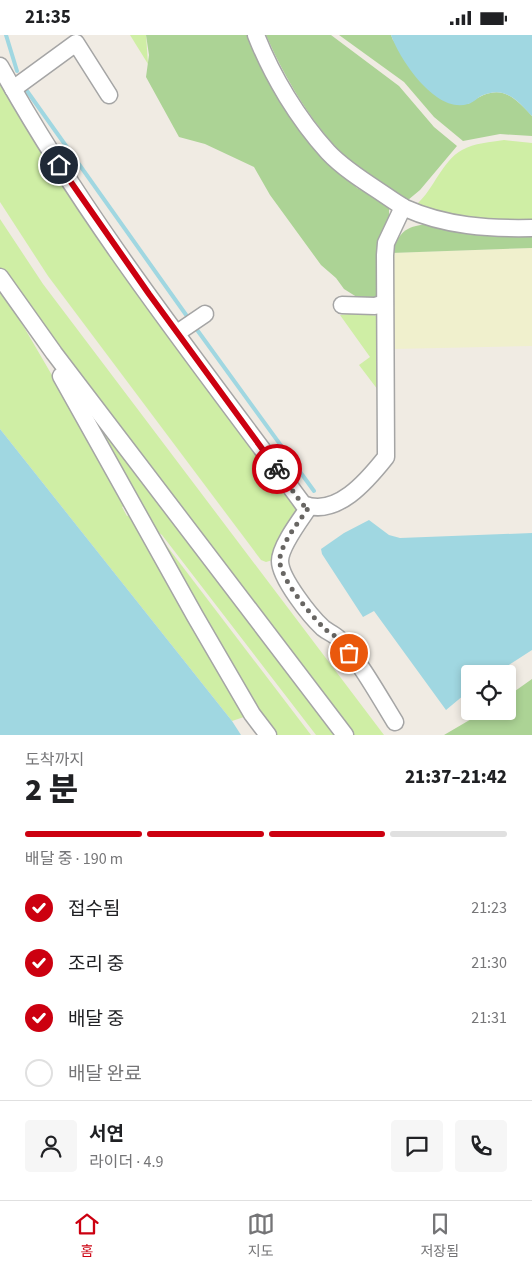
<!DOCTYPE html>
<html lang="ko">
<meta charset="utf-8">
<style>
:root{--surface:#fff;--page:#f6f6f6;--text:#202124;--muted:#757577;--line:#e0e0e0;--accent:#cc0010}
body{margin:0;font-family:"Source Sans 3","Noto Sans KR",sans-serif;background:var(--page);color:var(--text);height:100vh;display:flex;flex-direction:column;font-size:19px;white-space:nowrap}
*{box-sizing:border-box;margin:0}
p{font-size:16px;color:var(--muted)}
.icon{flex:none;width:28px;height:28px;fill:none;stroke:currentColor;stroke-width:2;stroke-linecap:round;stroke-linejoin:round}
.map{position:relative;height:700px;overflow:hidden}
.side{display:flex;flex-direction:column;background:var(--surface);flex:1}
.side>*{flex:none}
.fabs{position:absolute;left:461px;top:630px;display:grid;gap:10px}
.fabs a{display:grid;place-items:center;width:55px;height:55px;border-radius:5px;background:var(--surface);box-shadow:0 2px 8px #0003;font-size:25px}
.pin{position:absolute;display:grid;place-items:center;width:42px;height:42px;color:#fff;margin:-21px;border:2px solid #fff;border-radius:50%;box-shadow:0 1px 5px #0007}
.courier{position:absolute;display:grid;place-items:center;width:50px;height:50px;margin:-25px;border:4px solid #cc0010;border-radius:50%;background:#fff;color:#222;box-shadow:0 1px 6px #0007}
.headline em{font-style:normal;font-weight:800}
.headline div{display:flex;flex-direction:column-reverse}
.headline{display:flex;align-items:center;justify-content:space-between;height:85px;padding:0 25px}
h1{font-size:32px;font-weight:800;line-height:38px}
.bar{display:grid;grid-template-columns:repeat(4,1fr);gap:8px 5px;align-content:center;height:60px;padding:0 25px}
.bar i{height:6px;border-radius:4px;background:var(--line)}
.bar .on{background:var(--accent)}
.bar p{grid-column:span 4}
.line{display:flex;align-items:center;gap:12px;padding:0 25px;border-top:1px solid var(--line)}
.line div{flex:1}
.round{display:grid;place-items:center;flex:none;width:52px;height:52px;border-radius:5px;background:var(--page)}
ol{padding:0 25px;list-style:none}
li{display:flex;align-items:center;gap:15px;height:55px}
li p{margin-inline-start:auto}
li .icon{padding:5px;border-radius:50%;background:var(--accent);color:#fff;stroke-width:4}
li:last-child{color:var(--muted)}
li i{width:28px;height:28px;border:2px solid var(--line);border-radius:50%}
.status{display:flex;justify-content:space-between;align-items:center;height:35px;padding:0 25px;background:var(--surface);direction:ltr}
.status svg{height:14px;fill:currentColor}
.tabs{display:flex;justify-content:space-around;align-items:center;height:70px;border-top:1px solid var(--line);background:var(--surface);font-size:14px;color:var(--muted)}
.tabs a{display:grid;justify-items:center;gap:2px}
.tabs .on{color:var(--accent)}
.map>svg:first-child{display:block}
</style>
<div class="status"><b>21:35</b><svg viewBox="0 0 49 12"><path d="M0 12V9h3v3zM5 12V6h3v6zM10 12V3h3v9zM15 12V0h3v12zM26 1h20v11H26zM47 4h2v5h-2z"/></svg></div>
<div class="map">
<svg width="532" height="700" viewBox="0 0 532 700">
<rect width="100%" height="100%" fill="#f0ebe3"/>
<path fill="#f0f0cd" d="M 532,213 L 532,311 L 392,314 L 391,218 Z"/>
<g fill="#cfeea5">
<path d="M 130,0 L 146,0 L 148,29 Z"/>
<path d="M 0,45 L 300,473 L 276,524 L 266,527 L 261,525 L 48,241 L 0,167 Z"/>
<path d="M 504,105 L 532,108 L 532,186 C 494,188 452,183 417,169 C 434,154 442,126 462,115 C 474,108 491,107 504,105 Z"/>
<path d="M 0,184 L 43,249 L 384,700 L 350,700 L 0,235 Z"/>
<path d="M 0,251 L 127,469 L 122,472 L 127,481 L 132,478 L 250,680 L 232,686 L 0,394 Z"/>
<path d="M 357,278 L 377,281 L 378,285 L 378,355 L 359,330 L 370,322 L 340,280 Z"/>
<path d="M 72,345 L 339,700 L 316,700 L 162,500 L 147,489 Z"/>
<path d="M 154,498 L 160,502 L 311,700 L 273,700 Z"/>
</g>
<g fill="#acd395">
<path d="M 146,0 L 250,0 L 268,45 L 304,102 L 357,153 L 384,167 L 389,172 L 389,181 L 377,212 L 378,262 L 369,265 L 360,264 L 344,254 L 336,243 L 321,230 L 270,160 L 254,132 L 205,109 L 179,102 L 146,42 L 149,20 Z"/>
<path d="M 266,0 L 331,0 L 399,51 L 434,92 L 457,111 L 420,155 L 408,165 C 341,137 294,64 266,0 Z"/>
<path d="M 339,0 L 391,0 L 393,5 L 468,69 C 498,48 510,57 532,81 L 532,101 L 500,99 L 463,106 L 434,82 L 404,47 Z"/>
<path d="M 427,189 L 532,201 L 532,213 L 391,218 C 400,197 404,192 427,189 Z"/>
<path d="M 532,644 L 532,700 L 444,700 L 485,676 L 508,676 L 508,661 Z"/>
</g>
<g fill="#a0d7e1">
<path d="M 391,0 L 532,0 L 532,81 C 517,65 505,50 481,61 C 477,63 473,68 468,69 C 436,79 400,25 391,0 Z"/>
<path d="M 0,394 L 232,686 L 241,700 L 0,700 Z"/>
<path d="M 369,485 L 389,500 L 400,503 L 532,498 L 532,615 L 495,639 L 470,639 L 470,655 L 446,675 L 374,576 L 363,582 L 322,519 L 321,514 L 344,498 Z"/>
</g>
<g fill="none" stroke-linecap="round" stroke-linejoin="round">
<g stroke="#a0d7e1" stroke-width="4">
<path d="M 6,0 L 17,36"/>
<path d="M 27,56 L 189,284"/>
<path d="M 195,292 L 314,456"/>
</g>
<defs>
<g id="minor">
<path d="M 256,0 C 272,41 298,84 328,117 C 342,132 362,145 379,156 C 388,162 396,168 405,173 C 445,191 489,194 532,193"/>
<path d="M 0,31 C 86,186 198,327 303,469 C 336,483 367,446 386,422 L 385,220 L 386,208 L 403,172"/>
<path d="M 13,54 L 76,8 L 109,60"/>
<path d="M 0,242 L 54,318 L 345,700"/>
<path d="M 342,270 L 375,271 L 384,268"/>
<path d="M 177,298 L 205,279"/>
<path d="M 61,341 L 195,581 L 252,679 L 268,700"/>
<path d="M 309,472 C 301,484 280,511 280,526 C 280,543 310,581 323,593 C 328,597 334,599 339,604 C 359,625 379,661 395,687"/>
</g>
</defs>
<use href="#minor" stroke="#a5a5a5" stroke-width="19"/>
<use href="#minor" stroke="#fff" stroke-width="16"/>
</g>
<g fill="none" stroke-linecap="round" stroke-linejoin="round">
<path stroke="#686663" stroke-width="5" stroke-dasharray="0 9" d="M 277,434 L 303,470 L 309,472 C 299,487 284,504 280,522 C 276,539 310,579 322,591 C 326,596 332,598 337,603 C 342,607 345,613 349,618"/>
<path stroke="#cc0010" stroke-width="6" d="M 59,130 L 149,259 L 277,434"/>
</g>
</svg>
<div class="fabs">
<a><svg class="icon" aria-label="locate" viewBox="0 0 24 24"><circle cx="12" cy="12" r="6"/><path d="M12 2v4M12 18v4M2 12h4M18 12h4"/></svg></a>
</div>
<div class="pin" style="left:349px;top:618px;background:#ea580c"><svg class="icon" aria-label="bag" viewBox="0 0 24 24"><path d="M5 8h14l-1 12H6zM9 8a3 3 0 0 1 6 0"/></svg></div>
<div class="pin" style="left:59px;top:130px;background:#1f2937"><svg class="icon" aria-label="home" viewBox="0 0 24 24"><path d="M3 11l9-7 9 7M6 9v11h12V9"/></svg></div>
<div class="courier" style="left:277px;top:434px"><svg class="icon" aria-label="bike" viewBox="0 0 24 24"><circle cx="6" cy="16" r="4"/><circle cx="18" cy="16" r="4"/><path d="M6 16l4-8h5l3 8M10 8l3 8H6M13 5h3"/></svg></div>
</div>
<section class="side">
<div class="headline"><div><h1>2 분</h1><p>도착까지</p></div><em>21:37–21:42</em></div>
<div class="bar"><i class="on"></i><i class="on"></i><i class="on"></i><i></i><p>배달 중 · 190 m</p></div>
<ol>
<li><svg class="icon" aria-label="check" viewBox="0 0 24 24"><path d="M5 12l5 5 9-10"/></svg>접수됨<p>21:23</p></li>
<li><svg class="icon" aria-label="check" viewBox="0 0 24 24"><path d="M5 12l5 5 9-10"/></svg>조리 중<p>21:30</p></li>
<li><svg class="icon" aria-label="check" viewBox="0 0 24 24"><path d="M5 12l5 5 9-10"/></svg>배달 중<p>21:31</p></li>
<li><i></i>배달 완료</li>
</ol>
<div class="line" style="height:90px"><a class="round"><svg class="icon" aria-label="person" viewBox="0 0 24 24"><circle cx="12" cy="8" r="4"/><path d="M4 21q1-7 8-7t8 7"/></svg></a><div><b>서연</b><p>라이더 · 4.9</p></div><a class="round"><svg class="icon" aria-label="chat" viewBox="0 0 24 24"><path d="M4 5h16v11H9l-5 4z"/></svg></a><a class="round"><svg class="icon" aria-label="phone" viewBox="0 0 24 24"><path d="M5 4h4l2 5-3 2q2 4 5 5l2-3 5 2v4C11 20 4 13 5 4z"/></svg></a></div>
</section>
<nav class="tabs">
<a class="on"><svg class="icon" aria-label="home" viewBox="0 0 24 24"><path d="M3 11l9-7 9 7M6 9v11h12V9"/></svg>홈</a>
<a><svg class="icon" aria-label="map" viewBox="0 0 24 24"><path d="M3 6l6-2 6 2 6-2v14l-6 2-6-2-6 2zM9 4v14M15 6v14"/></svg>지도</a>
<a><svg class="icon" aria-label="saved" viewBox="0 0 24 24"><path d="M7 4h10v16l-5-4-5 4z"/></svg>저장됨</a>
</nav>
